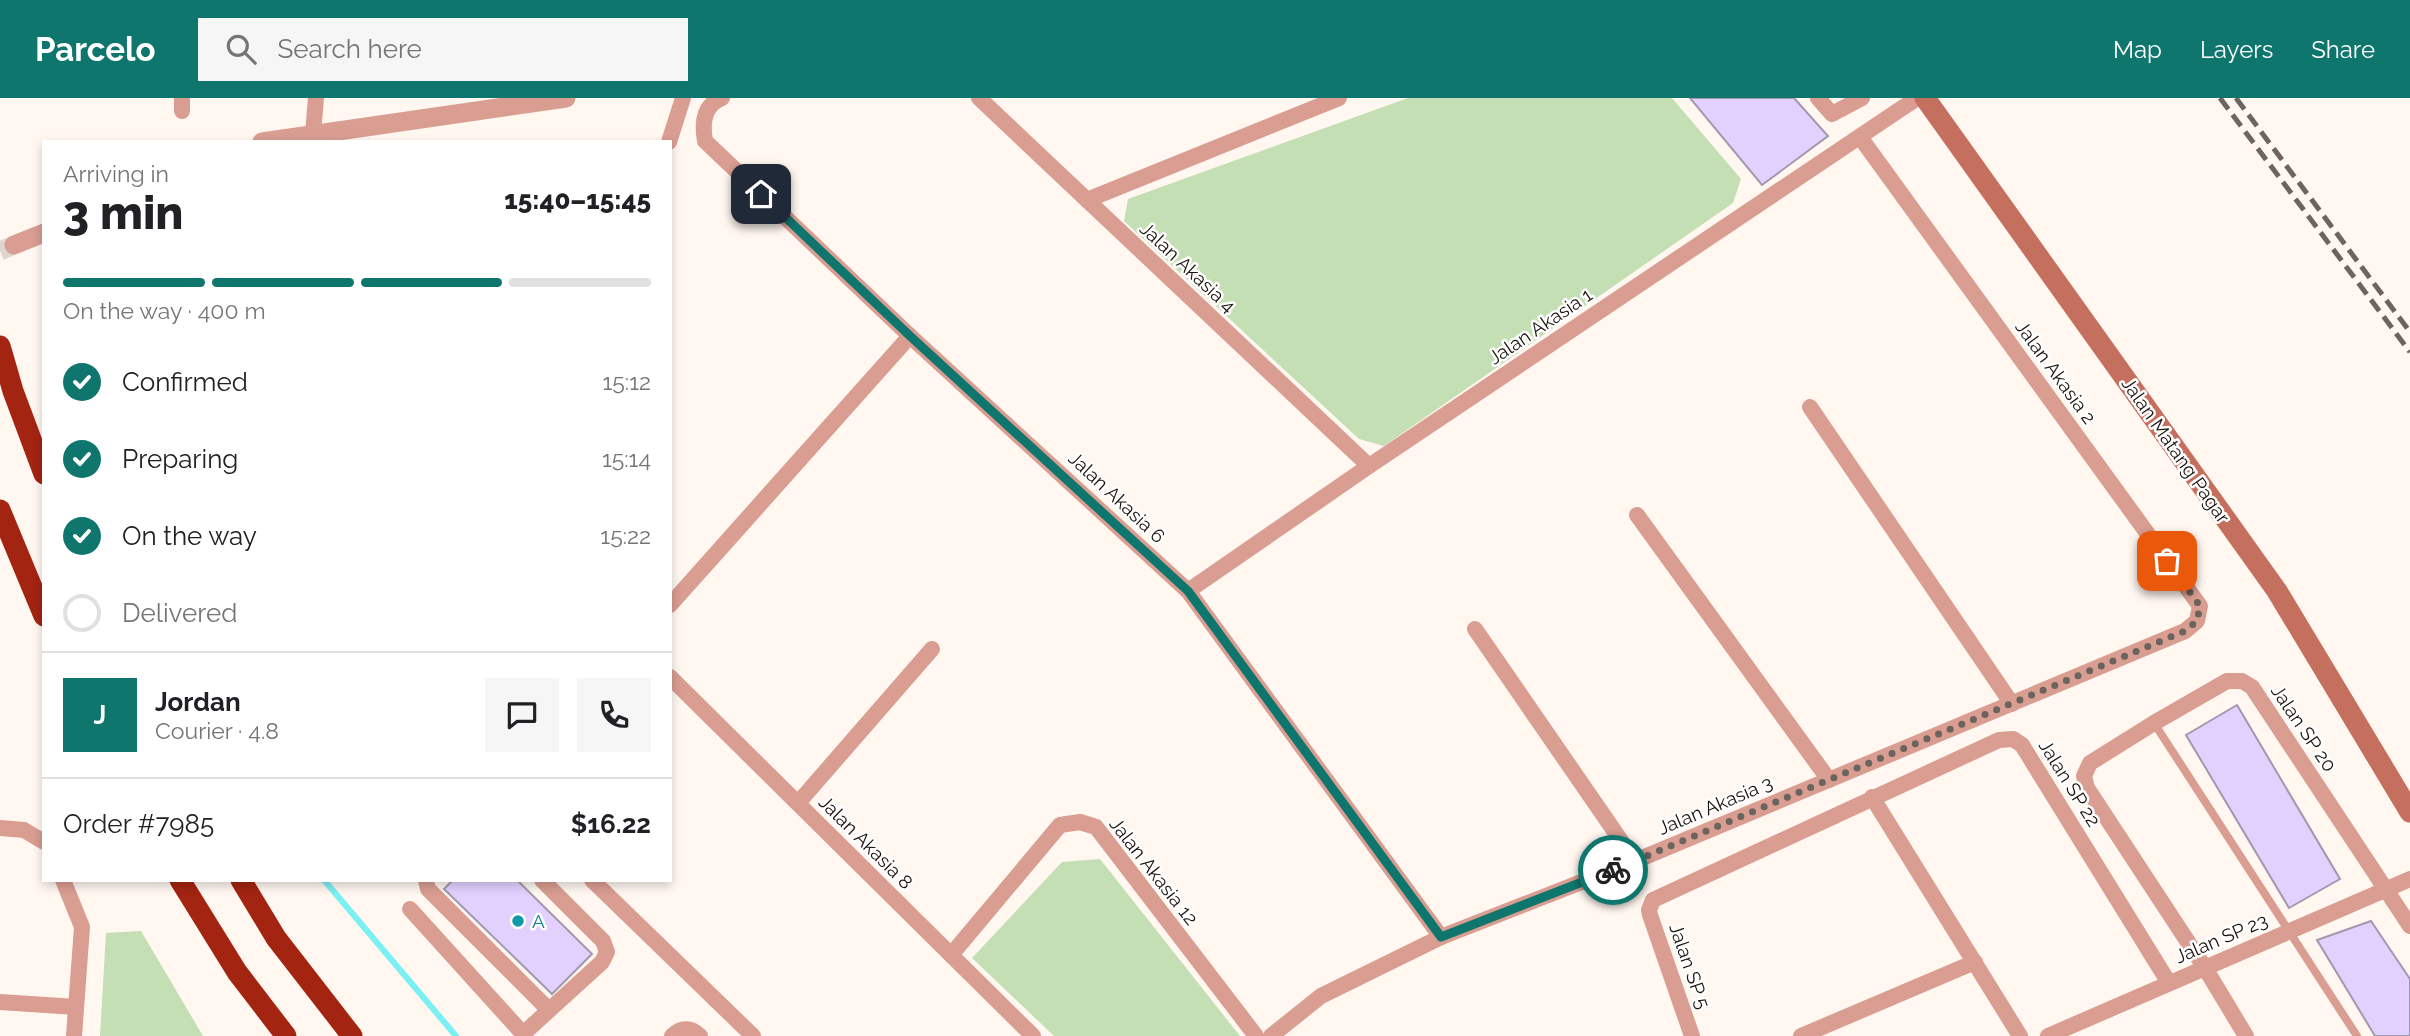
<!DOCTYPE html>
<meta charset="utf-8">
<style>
:root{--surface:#fff;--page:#f6f6f6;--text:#202124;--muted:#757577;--line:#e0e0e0;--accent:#0f766e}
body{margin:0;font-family:Raleway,sans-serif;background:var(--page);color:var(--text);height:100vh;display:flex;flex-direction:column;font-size:26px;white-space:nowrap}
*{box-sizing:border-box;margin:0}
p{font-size:23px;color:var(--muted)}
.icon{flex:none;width:38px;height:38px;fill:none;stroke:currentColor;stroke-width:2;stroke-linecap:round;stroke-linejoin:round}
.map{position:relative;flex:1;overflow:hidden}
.side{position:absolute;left:42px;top:42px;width:630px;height:742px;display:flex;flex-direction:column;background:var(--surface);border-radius:0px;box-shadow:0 4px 10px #0003}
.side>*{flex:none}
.pin{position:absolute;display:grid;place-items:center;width:60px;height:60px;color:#fff;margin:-30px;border-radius:14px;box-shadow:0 4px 10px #0006}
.courier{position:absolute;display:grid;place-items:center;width:70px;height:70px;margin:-35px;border:5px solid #0f766e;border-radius:50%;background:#fff;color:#222;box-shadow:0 2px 9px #0007}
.overview em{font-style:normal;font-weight:800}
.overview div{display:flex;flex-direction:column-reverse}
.overview{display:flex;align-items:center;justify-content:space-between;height:119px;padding:0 21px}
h1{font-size:46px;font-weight:800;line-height:52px}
.bar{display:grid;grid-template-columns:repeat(4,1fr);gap:10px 7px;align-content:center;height:84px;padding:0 21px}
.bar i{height:9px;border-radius:5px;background:var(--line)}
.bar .active{background:var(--accent)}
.bar p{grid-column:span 4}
.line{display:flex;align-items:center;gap:18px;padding:0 21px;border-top:2px solid var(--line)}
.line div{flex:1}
.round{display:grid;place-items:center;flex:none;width:74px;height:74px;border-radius:0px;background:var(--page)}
ol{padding:0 21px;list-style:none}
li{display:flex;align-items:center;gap:21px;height:77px}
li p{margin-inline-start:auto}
li .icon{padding:7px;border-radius:50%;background:var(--accent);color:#fff;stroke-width:4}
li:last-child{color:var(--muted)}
li i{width:38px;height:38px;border:4px solid var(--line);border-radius:50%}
header{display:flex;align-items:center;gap:42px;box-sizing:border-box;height:98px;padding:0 35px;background:var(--accent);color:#fff}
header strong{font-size:33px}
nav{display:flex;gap:38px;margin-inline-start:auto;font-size:24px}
.search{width:490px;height:63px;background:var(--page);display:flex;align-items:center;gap:18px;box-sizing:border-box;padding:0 24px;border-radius:0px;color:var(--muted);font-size:26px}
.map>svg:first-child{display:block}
</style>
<header>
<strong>Parcelo</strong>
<div class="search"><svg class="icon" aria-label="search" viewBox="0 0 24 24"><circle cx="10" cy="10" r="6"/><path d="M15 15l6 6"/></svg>Search here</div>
<nav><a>Map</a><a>Layers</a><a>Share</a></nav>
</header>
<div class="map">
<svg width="2410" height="938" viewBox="0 0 2410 938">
<rect width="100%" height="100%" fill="#fff7f0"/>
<g fill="#c4dfb3">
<path d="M 1408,0 L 1672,0 L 1741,81 L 1733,105 L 1384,348 L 1359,341 L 1124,123 L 1128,101 Z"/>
<path d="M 1100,761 L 1240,938 L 1054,938 L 972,860 L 1062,764 Z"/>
<path d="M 141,833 L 203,938 L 100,938 L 106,835 Z"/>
</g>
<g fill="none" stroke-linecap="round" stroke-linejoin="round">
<path stroke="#7bf0f2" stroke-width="6" d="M 324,782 L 456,938"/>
</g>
<g fill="#e2d1fe" stroke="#a099ae" stroke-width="2">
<path d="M 1690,0 L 1794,0 L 1828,38 L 1762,87 Z"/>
<path d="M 2237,607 L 2340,781 L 2289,810 L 2186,637 Z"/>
<path d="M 453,782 L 517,782 L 592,856 L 552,896 L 444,791 Z"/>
<path d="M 2371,823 L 2410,881 L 2410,938 L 2375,938 L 2317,842 Z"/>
</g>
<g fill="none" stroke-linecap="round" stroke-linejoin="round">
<path stroke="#ddd5ce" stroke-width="19" stroke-dasharray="19 10" stroke-linecap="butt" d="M 0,153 L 14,147"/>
<path stroke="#d99d91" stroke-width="8" d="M 2154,625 L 2357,938"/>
<g stroke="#d99d91" stroke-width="16">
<path d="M 182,0 L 182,13"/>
<path d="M 722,0 C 703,7 702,26 705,43 L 910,238 L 1188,493 L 1441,839"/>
<path d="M 979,0 L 1369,368"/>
<path d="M 1818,0 L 1832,16 L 1862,0"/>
<path d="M 313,35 L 316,0"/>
<path d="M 669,44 L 683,0"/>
<path d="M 1087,102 L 1339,0"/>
<path d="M 1810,309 L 2012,606"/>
<path d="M 1637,417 L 1829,682"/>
<path d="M 1188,493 L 1369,368 L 1917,0"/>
<path d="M 670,507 L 910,238"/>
<path d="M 1475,531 L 1635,763"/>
<path d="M 670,579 L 1033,938"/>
<path d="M 1872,699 L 2020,938"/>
<path d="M 798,705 L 932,551"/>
<path d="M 0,730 L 24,732 L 44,744"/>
<path d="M 63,782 L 82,829 L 74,938"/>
<path d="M 426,782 L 428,791 L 549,912"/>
<path d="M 592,782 L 753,938"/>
<path d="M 410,811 L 525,938"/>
<path d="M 951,857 L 1060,727 L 1080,724 L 1096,729 L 1256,938"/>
<path d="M 0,904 L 76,909"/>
<path d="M 523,936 L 602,864 L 607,854 L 603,843 L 542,782"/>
<path d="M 672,938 C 681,929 691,929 700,938"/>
<path d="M 1271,938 L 1321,898 L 1441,839 L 1635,763 L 2185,533 L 2197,523 L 2200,508 L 1860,39"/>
<path d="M 1692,938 L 1650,817 L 1649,812 L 1653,802 L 1999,642 L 2013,641 L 2022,647 L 2169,885"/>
<path d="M 1801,938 L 1975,864"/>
<path d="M 2048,938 L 2410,781"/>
<path d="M 2246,938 L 2205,870 L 2087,690 L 2084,678 L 2090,665 L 2154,625 L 2227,583 L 2242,583 L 2252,589 L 2410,828"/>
</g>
<g stroke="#d99d91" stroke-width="19">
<path d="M 262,44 L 566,0"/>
<path d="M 14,147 L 44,135"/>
</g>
<path stroke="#c56f5f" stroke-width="21" d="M 1925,0 L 2277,493 L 2410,714"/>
<g stroke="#a42412" stroke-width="21">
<path d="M 0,248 L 13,293 L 44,376"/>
<path d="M 0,412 L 44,518"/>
<path d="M 180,782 L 237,874 L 286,938"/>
<path d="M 241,782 L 276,840 L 352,938"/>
</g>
<g stroke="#6c655f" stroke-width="5" stroke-dasharray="14 7" stroke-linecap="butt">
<path d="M 2220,0 L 2410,254"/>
<path d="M 2236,0 L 2410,234"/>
</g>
</g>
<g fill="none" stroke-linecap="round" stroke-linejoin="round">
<path stroke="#6b635d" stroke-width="7" stroke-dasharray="0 12.6" d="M 1613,772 L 2185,533 L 2197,523 L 2200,508 L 2167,463"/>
<path stroke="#0f766e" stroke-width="9" d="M 761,96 L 910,238 L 1188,493 L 1441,839 L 1613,772"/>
</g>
<circle fill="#0f9aa8" stroke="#fff" stroke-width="2.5" cx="518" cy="823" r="7"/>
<g text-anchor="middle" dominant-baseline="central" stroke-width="5" stroke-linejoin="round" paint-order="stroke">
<g font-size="19" fill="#1b140e" stroke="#fff">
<text transform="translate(1188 169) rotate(43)">Jalan Akasia 4</text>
<text transform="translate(1540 228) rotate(-34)">Jalan Akasia 1</text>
<text transform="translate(2056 274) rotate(54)">Jalan Akasia 2</text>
<text transform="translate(2176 352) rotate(55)">Jalan Matang Pagar</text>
<text transform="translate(1117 399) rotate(43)">Jalan Akasia 6</text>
<text transform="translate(2304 630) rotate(56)">Jalan SP 20</text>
<text transform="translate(2070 685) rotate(58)">Jalan SP 22</text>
<text transform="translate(1715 707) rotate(-23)">Jalan Akasia 3</text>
<text transform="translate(866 744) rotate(45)">Jalan Akasia 8</text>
<text transform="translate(1154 773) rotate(52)">Jalan Akasia 12</text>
<text transform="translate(2221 840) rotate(-23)">Jalan SP 23</text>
<text transform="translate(1690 868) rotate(71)">Jalan SP 5</text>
</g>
<g font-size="19" fill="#0d838f" stroke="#fff" text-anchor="start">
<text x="532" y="823">A</text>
</g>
</g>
</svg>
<div class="pin" style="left:2167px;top:463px;background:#ea580c"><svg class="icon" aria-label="bag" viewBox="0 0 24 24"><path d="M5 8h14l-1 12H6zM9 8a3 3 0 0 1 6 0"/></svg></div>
<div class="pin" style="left:761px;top:96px;background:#1f2937"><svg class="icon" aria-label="home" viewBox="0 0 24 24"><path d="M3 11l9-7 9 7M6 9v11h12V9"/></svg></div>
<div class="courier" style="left:1613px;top:772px"><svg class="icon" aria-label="bike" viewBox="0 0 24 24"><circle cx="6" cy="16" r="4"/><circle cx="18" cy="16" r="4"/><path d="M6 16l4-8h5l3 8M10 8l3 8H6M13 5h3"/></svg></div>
<section class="side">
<div class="overview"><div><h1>3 min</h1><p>Arriving in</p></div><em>15:40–15:45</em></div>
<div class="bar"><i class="active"></i><i class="active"></i><i class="active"></i><i></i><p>On the way · 400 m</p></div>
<ol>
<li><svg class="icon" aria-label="check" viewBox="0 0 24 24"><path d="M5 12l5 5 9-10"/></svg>Confirmed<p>15:12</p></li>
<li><svg class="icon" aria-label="check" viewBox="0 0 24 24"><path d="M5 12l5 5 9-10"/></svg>Preparing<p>15:14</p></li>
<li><svg class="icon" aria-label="check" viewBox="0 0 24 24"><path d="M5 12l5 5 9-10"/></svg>On the way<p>15:22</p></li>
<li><i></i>Delivered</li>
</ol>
<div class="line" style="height:126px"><b class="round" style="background:var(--accent);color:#fff">J</b><div><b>Jordan</b><p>Courier · 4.8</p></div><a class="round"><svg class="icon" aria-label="chat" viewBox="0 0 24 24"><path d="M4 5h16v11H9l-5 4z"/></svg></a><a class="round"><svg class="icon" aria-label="phone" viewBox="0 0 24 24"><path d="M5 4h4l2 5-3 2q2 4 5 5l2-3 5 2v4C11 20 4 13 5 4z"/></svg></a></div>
<div class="line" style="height:91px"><div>Order #7985</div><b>$16.22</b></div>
</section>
</div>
